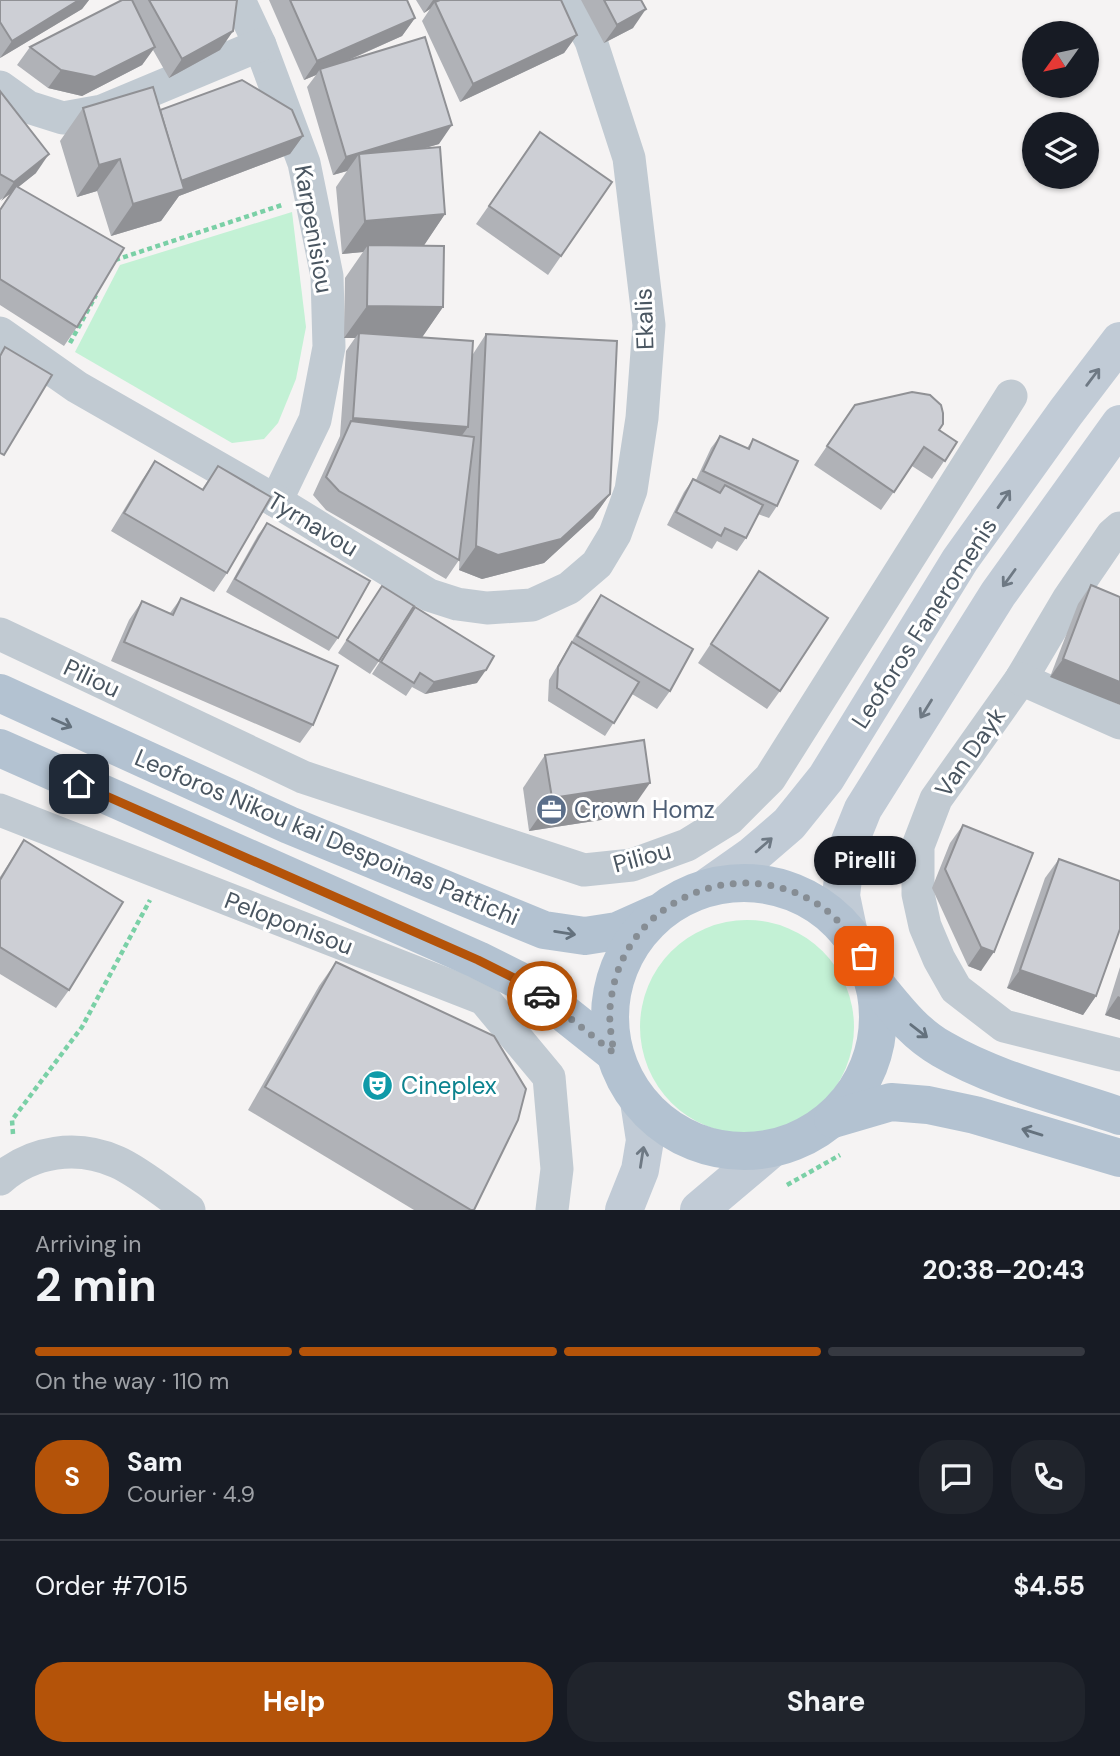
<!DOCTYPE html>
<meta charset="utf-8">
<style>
:root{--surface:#171b24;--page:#20242c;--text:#f1f3f6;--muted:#9ea1a6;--line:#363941;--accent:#b45309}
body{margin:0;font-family:"DM Sans",sans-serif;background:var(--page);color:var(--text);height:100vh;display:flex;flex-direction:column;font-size:26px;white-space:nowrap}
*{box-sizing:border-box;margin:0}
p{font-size:23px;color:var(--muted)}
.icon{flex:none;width:38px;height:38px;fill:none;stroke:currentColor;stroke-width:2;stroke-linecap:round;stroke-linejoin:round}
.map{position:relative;height:1210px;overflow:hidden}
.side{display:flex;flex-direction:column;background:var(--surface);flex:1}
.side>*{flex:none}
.needle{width:46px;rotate:237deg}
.buttons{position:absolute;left:1022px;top:21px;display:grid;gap:14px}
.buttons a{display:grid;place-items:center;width:77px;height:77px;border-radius:50%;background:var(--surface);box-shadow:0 2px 5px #0004;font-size:35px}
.pin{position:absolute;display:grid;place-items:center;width:60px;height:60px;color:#fff;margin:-30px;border-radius:14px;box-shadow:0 4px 10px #0006}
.courier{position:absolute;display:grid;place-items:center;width:70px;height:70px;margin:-35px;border:5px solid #b45309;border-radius:50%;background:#fff;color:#222;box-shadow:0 2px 9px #0007}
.bubble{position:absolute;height:49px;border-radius:24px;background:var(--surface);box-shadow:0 2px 5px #0004;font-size:23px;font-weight:700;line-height:49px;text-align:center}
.head em{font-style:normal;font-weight:700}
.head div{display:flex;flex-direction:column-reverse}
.head{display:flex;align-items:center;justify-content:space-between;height:119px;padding:0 35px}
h1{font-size:46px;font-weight:700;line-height:52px}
.bar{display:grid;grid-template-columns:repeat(4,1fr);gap:10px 7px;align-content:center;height:84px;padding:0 35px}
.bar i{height:9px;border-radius:5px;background:var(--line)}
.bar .current{background:var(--accent)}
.bar p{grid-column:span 4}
.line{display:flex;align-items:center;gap:18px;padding:0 35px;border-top:2px solid var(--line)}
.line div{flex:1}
.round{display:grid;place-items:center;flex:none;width:74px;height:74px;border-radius:28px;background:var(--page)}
.button{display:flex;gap:14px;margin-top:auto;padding:14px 35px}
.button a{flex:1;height:80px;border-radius:28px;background:var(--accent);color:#fff;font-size:28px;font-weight:700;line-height:80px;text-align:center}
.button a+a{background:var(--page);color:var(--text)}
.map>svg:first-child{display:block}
</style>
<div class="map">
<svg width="1120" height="1210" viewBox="0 0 1120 1210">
<rect width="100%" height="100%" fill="#f5f3f3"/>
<g fill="#c3f1d5">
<path d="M 292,212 L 306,327 L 296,379 L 278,423 L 264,439 L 232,443 L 75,352 L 120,265 Z"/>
<circle cx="747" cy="1027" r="107"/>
</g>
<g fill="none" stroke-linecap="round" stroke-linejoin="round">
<g stroke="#7ad0a6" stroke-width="4.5" stroke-dasharray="5 3.5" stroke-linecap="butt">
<path d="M 115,260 L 282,205"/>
<path d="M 70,343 L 96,295"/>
<path d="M 13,1134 L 12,1120 L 82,1027 L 150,900"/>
<path d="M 787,1185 L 840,1155"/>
</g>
<g stroke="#c1cad2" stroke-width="33">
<path d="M 239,0 L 260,45 L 304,163 L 327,276 L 329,347 L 315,420 L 276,501"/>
<path d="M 0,87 L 28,107 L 63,118 L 102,111 L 260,45"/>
<path d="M 0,333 L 77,387 L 276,501 L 429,595 L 457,604 L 487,608 L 532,605 L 569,588 L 597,564 L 615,534 L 631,490 L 642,418 L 649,325 L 629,158 L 591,41 L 570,0"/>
<path d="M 1120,528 L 1112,535 L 1069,598 L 1021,679 L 936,799 L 918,846 L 918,894 L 925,926 L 939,959 L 956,989 L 1004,1026 L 1120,1055"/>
<path d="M 0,634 L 303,777 L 584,870 L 632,865 L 687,845 L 729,819 L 770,778 L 1011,396"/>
<path d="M 1021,679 L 1120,723"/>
<path d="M 0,810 L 484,999 L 549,1077 L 557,1169 L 552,1210"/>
<path d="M 0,1179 C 32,1151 77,1144 117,1162 C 138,1171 169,1196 189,1210"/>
</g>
<g stroke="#c1cbd6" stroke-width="38">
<path d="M 709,886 L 753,855 L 789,824 L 826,778 L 960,560 L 1066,412 L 1120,341"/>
<path d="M 849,934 L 841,896 L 846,851 L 863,809 L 998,594 L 1120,424"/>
<path d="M 624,1210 L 640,1170 L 645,1140 L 639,1101"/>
<path d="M 699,1210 L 770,1150"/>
</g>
<g stroke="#b3c2d1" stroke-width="38">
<path d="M 0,693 L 289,825 L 544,930 L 585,936 L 617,931 L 655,914"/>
<path d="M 0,748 L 478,960 L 530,986 L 614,1053"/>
<circle cx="744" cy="1017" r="134"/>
<path d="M 873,981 C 894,1006 913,1033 942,1049 C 995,1080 1062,1096 1120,1116"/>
<path d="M 833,1119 L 891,1102 L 928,1105 L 975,1115 L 1120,1158"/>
</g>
</g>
<g fill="#b0b2b7">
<path d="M 0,0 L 89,0 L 82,9 L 0,58 Z"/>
<path d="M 122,0 L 237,0 L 233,31 L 220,50 L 169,78 L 153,50 L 142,65 L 82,96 L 48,88 L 17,65 L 30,47 Z"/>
<path d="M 269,0 L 407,0 L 415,18 L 402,36 L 349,60 L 439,144 L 421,149 L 445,214 L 423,246 L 443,307 L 422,337 L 473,354 L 486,334 L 610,494 L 593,518 L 544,563 L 482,579 L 459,570 L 460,549 L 459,560 L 446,579 L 326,510 L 313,495 L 340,436 L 346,351 L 355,338 L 344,338 L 345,278 L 363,252 L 342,254 L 336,187 L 347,171 L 333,175 L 307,87 L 316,75 L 304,80 Z"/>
<path d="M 416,0 L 561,0 L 577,35 L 564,53 L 460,102 L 422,21 L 430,9 L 424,13 Z"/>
<path d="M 581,0 L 641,0 L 633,28 L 604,43 Z"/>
<path d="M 0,91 L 36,173 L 18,187 L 77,327 L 64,346 L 0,305 L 0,209 L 11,193 L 0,200 Z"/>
<path d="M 83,108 L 160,110 L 303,136 L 290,154 L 179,196 L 161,221 L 111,236 L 97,191 L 77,197 L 60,141 Z"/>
<path d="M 540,132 L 612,182 L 548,275 L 476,224 Z"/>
<path d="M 855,405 L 939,430 L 957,442 L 932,479 L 912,466 L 881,510 L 814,465 Z"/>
<path d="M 720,436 L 747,448 L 753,439 L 777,506 L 769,518 L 758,514 L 746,538 L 737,551 L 717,541 L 712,549 L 667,525 L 684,492 L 693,479 L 696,480 L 711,448 Z"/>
<path d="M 155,461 L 202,489 L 218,466 L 227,573 L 214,592 L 111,531 L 142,480 Z"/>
<path d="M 267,523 L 338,638 L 329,651 L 226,592 L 258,535 Z"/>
<path d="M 759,571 L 780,691 L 767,709 L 698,663 Z"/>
<path d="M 1091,585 L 1120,597 L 1050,677 L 1078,604 Z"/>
<path d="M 382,586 L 379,661 L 370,674 L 338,653 Z"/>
<path d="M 601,595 L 670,691 L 657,709 L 632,694 L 605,736 L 548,701 L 549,680 L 588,614 Z"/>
<path d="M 181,598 L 313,725 L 300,743 L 111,661 L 129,620 L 142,601 L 170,613 Z"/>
<path d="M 415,607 L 477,683 L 425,694 L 412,687 L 406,696 L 372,674 Z"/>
<path d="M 545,755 L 627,816 L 529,831 L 523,788 Z"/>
<path d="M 963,825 L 1033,853 L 981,971 L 968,966 L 932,888 L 950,843 Z"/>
<path d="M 24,840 L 69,990 L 56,1008 L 0,974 L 0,877 Z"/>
<path d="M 1059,859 L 1096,996 L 1083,1015 L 1007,988 L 1045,878 Z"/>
<path d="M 336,962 L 474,1210 L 414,1210 L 248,1110 L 319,986 Z"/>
<path d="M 1120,967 L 1120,1020 L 1105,1015 Z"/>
</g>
<g fill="#909195">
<path d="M 79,0 L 89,0 L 82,9 L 0,58 L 12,41 Z"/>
<path d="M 433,0 L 446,0 L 435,2 L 430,9 L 424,13 Z"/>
<path d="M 646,9 L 633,28 L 604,43 L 617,25 Z"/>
<path d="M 415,18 L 402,36 L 321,72 L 320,69 L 316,75 L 304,80 L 317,61 Z"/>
<path d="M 233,31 L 220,50 L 169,78 L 182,59 Z"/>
<path d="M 577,35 L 564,53 L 460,102 L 473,84 Z"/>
<path d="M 155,47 L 142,65 L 82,96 L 48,88 L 61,70 Z"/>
<path d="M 452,125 L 439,144 L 360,167 L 359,154 L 347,171 L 333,175 L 346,157 Z"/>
<path d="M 303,136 L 290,154 L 179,196 L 161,221 L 111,236 L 133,204 L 180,181 Z"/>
<path d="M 49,154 L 36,173 L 1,201 L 14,182 Z"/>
<path d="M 120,159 L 97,191 L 77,197 L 99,165 Z"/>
<path d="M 445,214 L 423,247 L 368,245 L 363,252 L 342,254 L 365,221 Z"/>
<path d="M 367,306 L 443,307 L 421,339 L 359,333 L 355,338 L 344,338 Z"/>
<path d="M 353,418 L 468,427 L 455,445 L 350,423 Z"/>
<path d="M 610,494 L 593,518 L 544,563 L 482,579 L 459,570 L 476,546 Z"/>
<path d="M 1063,659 L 1120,682 L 1120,705 L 1050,677 Z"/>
<path d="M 486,670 L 477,683 L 425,694 L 434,682 Z"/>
<path d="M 650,783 L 627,816 L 529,831 L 552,798 Z"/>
<path d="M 981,947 L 994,952 L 981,971 L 968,966 Z"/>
<path d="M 1020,970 L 1096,996 L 1083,1015 L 1007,988 Z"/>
<path d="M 1118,996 L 1120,997 L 1120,1020 L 1105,1015 Z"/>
</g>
<g fill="#cdcfd5" stroke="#909195" stroke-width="2">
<path d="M 0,0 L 79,0 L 12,41 L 0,22 Z"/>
<path d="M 122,0 L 132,0 L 155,47 L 95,77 L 61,70 L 30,47 Z"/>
<path d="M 149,0 L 237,0 L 233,31 L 182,59 Z"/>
<path d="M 290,0 L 407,0 L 415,18 L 317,61 Z"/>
<path d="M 440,0 L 561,0 L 577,35 L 473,84 L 435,2 Z"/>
<path d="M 604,0 L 641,0 L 646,9 L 617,25 Z"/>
<path d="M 425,37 L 452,125 L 346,157 L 320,69 Z"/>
<path d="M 242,80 L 292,110 L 303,136 L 181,181 L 160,110 Z"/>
<path d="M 153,87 L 184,189 L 133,204 L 120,159 L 99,165 L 83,108 Z"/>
<path d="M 0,91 L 49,154 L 14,182 L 0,174 Z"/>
<path d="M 540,132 L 612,182 L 561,256 L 489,206 Z"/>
<path d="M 440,147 L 445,214 L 365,221 L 359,154 Z"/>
<path d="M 16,186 L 124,248 L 77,327 L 0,279 L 0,210 Z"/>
<path d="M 368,245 L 444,246 L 443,307 L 367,306 Z"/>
<path d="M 359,333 L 473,341 L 468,427 L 353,418 Z"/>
<path d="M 486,334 L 617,341 L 610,494 L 561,539 L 498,555 L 476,546 Z"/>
<path d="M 5,347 L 52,375 L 4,455 L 0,453 L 0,356 Z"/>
<path d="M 912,392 L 930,395 L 941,405 L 943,413 L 943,424 L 939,430 L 957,442 L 945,461 L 924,447 L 894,492 L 827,446 L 855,405 Z"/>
<path d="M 351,421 L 474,437 L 459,560 L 339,491 L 326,477 Z"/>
<path d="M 720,436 L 749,449 L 753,439 L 798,461 L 777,506 L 703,471 Z"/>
<path d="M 155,461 L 203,490 L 218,466 L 271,497 L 227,573 L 124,513 Z"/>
<path d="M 693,479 L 720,493 L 725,485 L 763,505 L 746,538 L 725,528 L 721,536 L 676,512 Z"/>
<path d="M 267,523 L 370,581 L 338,638 L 235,579 Z"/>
<path d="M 759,571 L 828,618 L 780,691 L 711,644 Z"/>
<path d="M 1091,585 L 1120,597 L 1120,682 L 1063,659 Z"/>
<path d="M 382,586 L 414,606 L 379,661 L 347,640 Z"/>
<path d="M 601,595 L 693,649 L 670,691 L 577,636 Z"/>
<path d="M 181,598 L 338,666 L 313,725 L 124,642 L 142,601 L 173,615 Z"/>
<path d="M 415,607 L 494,656 L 486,670 L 434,682 L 420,673 L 414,683 L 381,662 Z"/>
<path d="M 572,642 L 639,682 L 614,723 L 557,688 L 558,667 Z"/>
<path d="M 644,740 L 650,783 L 552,798 L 545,755 Z"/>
<path d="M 963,825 L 1033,853 L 994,952 L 981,947 L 945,869 Z"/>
<path d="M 24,840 L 123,902 L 69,990 L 0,947 L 0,880 Z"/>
<path d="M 1059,859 L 1120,881 L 1120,929 L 1096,996 L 1020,970 Z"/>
<path d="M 336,962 L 494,1036 L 526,1089 L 518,1120 L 474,1210 L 471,1210 L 265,1087 Z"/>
</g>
<defs><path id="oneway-shaft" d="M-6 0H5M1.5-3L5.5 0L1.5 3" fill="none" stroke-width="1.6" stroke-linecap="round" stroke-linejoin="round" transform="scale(1.75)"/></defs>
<g stroke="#6e7984">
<use href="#oneway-shaft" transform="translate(1093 377) rotate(-53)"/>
<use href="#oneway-shaft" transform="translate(1004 499) rotate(-55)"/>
<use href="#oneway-shaft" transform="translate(1009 578) rotate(126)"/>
<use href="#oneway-shaft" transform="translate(926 709) rotate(122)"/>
<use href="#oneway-shaft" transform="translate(764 845) rotate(-41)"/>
<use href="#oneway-shaft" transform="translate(642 1157) rotate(-81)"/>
</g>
<g stroke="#64717d">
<use href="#oneway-shaft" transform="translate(62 723) rotate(24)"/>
<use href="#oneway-shaft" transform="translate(565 933) rotate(9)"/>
<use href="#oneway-shaft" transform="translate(919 1031) rotate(38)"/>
<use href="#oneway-shaft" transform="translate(1032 1132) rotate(-163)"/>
</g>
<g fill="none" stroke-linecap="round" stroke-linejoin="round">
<path stroke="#868d94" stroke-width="7" stroke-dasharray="0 12.6" d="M 542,996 L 614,1053 C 611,1035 608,1018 611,1000 C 624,895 750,847 831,914 C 844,926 854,941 864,956"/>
<path stroke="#b45309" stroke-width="9" d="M 79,784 L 478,960 L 530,986 L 542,996"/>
</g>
<defs>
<symbol id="office-disc" viewBox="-11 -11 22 22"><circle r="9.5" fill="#5c6f8a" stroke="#fff"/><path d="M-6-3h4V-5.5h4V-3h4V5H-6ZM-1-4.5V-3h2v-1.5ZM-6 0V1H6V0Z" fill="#fff"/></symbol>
<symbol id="theatre-disc" viewBox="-11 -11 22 22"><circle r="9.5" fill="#0f9aa8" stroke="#fff"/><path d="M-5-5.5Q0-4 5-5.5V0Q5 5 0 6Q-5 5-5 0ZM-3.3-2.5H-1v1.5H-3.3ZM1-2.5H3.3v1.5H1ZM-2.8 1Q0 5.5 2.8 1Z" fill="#fff"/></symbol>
</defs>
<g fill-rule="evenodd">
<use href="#office-disc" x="534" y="792" width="35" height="35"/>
<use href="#theatre-disc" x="360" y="1068" width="35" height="35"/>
</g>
<g text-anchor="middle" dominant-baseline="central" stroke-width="6" stroke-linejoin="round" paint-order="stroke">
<g font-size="24" fill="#4a5661" stroke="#fff">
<text transform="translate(314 229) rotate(80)">Karpenisiou</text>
<text transform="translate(644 319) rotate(-92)">Ekalis</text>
<text transform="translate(313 524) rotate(31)">Tyrnavou</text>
<text transform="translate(924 623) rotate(-57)">Leoforos Faneromenis</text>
<text transform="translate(92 678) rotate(25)">Piliou</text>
<text transform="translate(970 752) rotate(-55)">Van Dayk</text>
<text transform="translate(327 837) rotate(23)">Leoforos Nikou kai Despoinas Pattichi</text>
<text transform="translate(642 857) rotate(-15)">Piliou</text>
<text transform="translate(289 923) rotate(21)">Peloponisou</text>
</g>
<g font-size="24" fill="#4e5e75" stroke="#fff" text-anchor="start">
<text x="574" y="809">Crown Homz</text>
</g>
<g font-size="24" fill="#0d838f" stroke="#fff" text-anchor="start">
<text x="401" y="1085">Cineplex</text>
</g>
</g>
</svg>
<div class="buttons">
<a><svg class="needle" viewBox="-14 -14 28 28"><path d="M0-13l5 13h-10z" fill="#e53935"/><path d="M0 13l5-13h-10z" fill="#9ea1a6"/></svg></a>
<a><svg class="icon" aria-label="layers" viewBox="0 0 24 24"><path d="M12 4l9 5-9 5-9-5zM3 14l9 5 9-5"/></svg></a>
</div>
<div class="pin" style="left:864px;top:956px;background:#ea580c"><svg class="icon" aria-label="bag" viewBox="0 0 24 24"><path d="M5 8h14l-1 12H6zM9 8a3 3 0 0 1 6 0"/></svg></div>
<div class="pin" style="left:79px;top:784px;background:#1f2937"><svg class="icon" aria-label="home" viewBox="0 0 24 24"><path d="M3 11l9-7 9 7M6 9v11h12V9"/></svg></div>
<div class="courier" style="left:542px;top:996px"><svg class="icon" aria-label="car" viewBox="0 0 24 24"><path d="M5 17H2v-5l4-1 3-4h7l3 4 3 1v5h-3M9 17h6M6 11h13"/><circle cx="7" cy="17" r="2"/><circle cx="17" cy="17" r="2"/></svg></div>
<div class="bubble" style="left:814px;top:836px;width:102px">Pirelli</div>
</div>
<section class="side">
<div class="head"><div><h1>2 min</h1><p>Arriving in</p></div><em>20:38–20:43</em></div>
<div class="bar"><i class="current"></i><i class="current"></i><i class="current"></i><i></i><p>On the way · 110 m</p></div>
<div class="line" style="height:126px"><b class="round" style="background:var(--accent);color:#fff">S</b><div><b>Sam</b><p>Courier · 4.9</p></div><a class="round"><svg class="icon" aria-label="chat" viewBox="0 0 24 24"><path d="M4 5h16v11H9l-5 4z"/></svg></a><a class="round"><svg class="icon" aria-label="phone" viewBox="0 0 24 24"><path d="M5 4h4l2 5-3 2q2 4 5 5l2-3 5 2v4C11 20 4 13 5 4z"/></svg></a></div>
<div class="line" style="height:91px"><div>Order #7015</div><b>$4.55</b></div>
<div class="button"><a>Help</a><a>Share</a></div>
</section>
